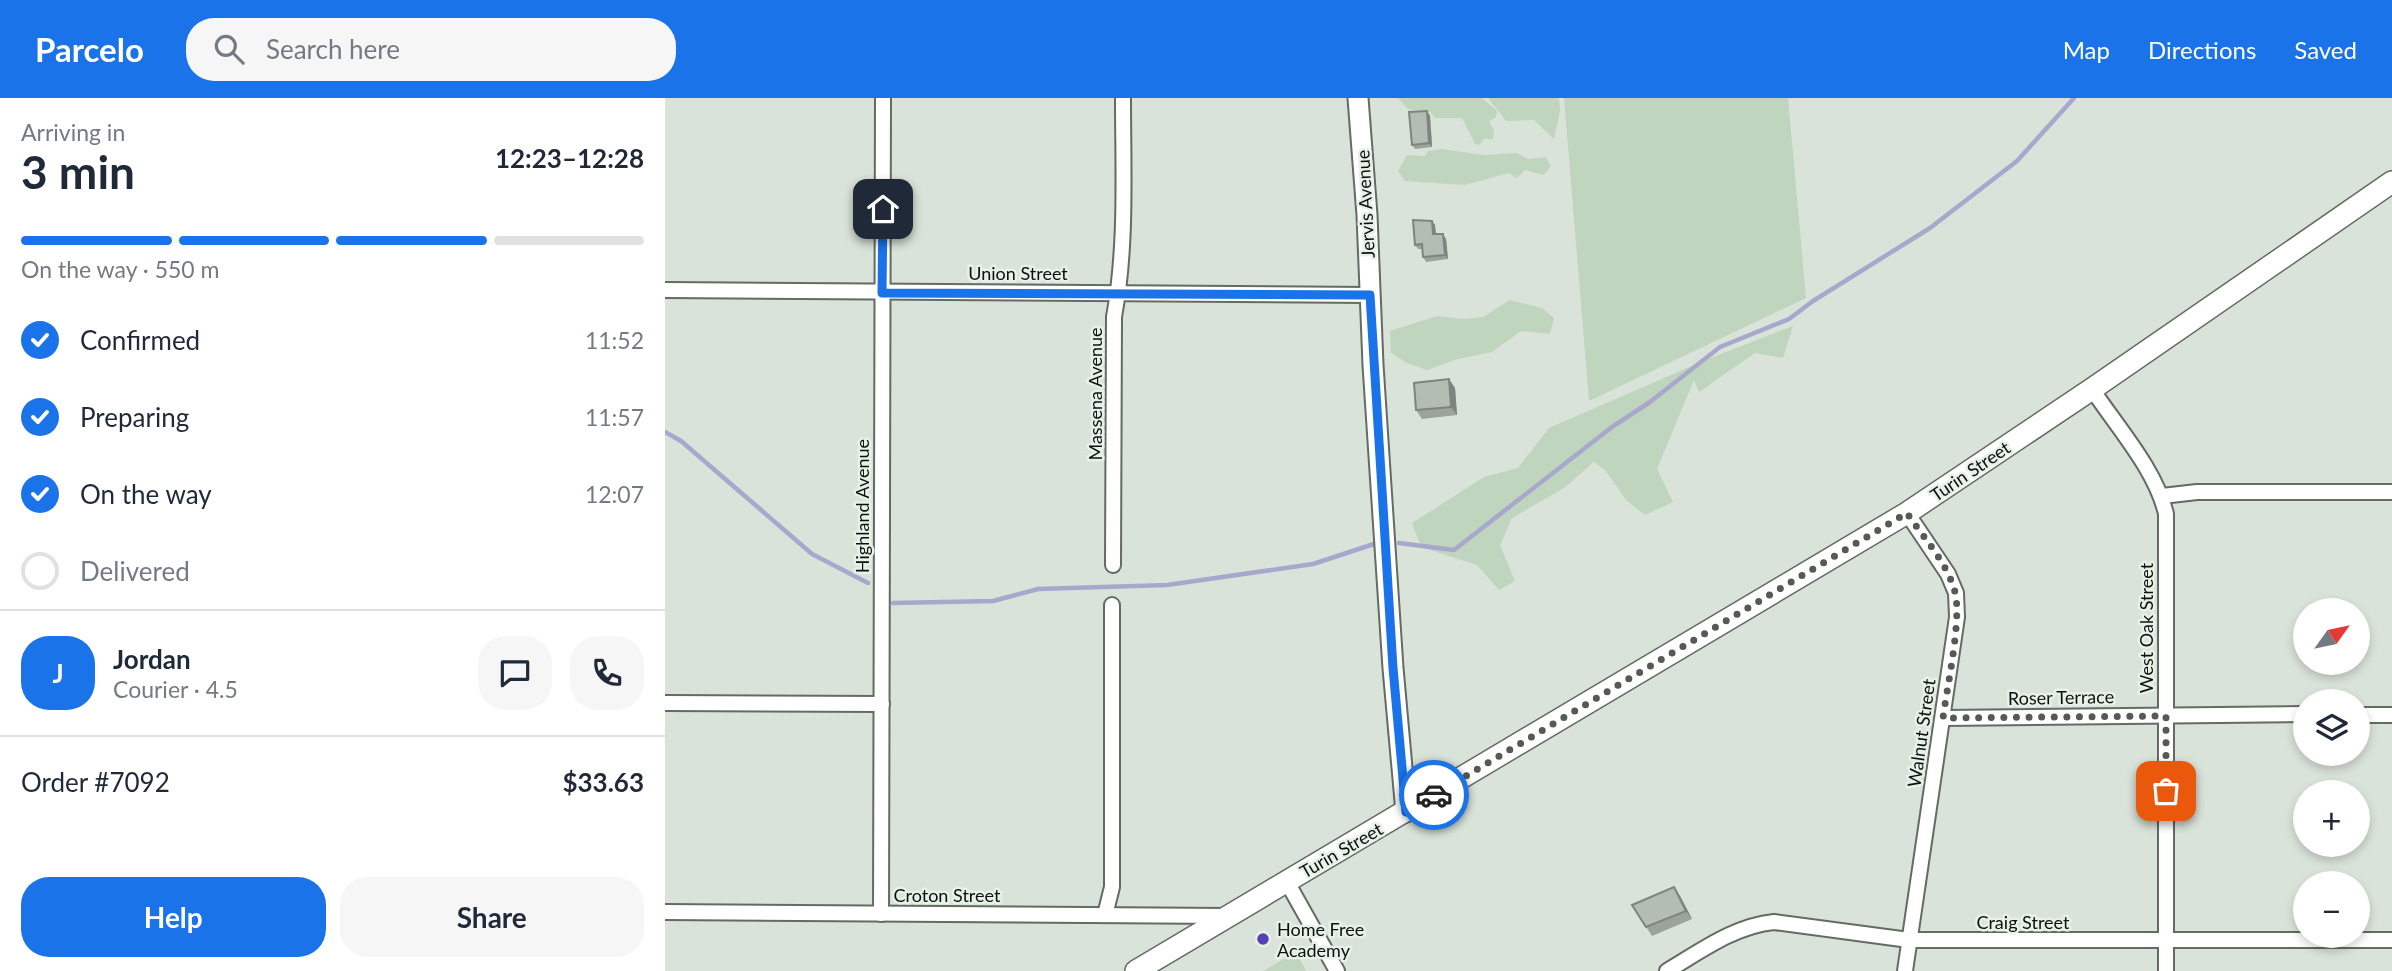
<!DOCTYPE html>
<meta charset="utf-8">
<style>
:root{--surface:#fff;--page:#f6f6f7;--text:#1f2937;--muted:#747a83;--line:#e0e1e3;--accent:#1a73e8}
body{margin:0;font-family:Lato,sans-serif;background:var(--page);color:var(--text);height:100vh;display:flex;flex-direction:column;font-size:26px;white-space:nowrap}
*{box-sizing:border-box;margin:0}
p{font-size:23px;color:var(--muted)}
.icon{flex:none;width:38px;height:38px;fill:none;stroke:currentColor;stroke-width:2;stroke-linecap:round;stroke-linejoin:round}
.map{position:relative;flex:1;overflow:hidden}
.panel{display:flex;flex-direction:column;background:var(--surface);width:665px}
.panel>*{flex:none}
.needle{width:46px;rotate:57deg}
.fabs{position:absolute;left:1628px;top:500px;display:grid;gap:14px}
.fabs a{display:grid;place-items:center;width:77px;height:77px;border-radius:50%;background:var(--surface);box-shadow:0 4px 10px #0003;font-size:35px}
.pin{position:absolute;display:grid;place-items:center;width:60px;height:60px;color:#fff;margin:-30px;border-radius:14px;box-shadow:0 4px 10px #0006}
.courier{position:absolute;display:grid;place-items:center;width:70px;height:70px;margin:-35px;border:5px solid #1a73e8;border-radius:50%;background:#fff;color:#222;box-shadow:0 2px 9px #0007}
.head em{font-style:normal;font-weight:700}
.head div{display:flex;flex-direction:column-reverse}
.head{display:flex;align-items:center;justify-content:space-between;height:119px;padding:0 21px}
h1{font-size:46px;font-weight:700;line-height:52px}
.bar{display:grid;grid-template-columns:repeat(4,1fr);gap:10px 7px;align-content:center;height:84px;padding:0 21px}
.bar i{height:9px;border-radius:5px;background:var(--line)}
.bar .active{background:var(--accent)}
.bar p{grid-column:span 4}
.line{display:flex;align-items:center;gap:18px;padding:0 21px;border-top:2px solid var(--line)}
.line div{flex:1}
.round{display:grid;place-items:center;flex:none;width:74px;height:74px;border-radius:28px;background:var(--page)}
ol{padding:0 21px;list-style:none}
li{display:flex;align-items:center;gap:21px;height:77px}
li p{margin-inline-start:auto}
li .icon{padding:7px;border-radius:50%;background:var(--accent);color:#fff;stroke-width:4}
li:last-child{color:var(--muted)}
li i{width:38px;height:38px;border:4px solid var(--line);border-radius:50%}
.action{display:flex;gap:14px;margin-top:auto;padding:14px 21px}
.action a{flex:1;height:80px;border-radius:28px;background:var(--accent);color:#fff;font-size:28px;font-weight:700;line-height:80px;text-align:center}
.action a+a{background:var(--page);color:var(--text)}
header{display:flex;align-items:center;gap:42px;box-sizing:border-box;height:98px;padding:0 35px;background:var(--accent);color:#fff}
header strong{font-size:33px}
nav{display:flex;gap:38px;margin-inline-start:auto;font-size:24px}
.search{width:490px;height:63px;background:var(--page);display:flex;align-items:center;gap:18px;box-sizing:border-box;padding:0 24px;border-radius:28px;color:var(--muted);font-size:26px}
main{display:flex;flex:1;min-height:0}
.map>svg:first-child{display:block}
</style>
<header>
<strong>Parcelo</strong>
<div class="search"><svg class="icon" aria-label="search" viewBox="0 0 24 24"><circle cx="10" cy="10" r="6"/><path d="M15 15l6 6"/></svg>Search here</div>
<nav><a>Map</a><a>Directions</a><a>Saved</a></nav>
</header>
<main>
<section class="panel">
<div class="head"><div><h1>3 min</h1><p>Arriving in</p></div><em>12:23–12:28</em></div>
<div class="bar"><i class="active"></i><i class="active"></i><i class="active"></i><i></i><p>On the way · 550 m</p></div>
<ol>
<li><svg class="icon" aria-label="check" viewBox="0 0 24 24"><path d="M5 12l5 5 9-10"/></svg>Confirmed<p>11:52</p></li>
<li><svg class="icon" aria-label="check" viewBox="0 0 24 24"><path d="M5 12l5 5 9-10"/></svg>Preparing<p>11:57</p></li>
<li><svg class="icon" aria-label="check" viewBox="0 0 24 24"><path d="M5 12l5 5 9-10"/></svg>On the way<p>12:07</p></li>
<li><i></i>Delivered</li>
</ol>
<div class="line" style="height:126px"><b class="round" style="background:var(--accent);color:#fff">J</b><div><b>Jordan</b><p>Courier · 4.5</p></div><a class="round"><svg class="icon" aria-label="chat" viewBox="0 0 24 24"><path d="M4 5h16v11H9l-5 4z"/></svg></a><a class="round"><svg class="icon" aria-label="phone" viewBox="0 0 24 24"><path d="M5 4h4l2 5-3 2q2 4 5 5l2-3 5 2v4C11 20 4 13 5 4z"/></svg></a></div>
<div class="line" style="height:91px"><div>Order #7092</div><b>$33.63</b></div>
<div class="action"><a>Help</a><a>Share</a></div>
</section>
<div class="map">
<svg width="1727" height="873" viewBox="0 0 1727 873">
<rect width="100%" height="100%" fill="#dae3da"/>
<g fill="#bfd5bd">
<path d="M 733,0 L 817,0 L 832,13 L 831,19 L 824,23 L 829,32 L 828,41 L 819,41 L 814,47 L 810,46 L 797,20 L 770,20 L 765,14 L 743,11 Z"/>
<path d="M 823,0 L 894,0 L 895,13 L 889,41 L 869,22 L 841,23 Z"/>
<path d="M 899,0 L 1123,0 L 1141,200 L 924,303 Z"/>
<path d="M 776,51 L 819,57 L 852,55 L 863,61 L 881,59 L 886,68 L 879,77 L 860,72 L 852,80 L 844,75 L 800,87 L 740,83 L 733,73 L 742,57 L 760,58 L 763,53 Z"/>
<path d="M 845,202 L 877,210 L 889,220 L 885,236 L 856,233 L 827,254 L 793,261 L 762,272 L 742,265 L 726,255 L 725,233 L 772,218 L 800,221 L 818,219 Z"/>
<path d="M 1128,228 L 1118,260 L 1090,255 L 1034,294 L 1029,282 L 992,371 L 1008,404 L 980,417 L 961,402 L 941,373 L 929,364 L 899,390 L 847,420 L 835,447 L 850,483 L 834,492 L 812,467 L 756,449 L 747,425 L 819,379 L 853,370 L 884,330 L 1038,263 Z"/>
<path d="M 631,854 L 641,873 L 598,873 Z"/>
</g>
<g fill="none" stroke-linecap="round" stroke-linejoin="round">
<g stroke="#a8a8cc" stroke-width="4.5">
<path d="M 0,334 L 16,343 L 147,456 L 203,485"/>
<path d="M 734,445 L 789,452 L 947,329 L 985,304 L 1055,249 L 1124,221 L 1148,203 L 1265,130 L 1352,63 L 1409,0"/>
<path d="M 228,505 L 328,503 L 373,491 L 502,487 L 648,466 L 709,446"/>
</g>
<defs>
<g id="street">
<path d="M 0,192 L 705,197"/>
<path d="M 1427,291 C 1452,329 1491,372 1501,416 L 1501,873"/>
<path d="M 1497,398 L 1532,394 L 1727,394"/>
<path d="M 448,467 L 449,219 C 462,147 458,72 458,0"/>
<path d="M 0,605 L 217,606"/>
<path d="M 1692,617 L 1727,617"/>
<path d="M 1278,620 L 1640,616"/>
<path d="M 622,784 L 672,873"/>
<path d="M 0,814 L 562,818"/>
<path d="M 216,816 L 218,0"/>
<path d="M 440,817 L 447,789 L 447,507"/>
<path d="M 1002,873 C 1036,853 1069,828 1109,824 L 1244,842 L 1727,842"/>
<path d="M 1240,873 L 1292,519 L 1291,495 L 1283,476 L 1242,415"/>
</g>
<path id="secondary" d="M 693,0 L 702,117 L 708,267 L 728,570 L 741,714"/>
<path id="primary" d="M 471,873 L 1242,415 L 1427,291 L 1727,84"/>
</defs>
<use href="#street" stroke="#636b62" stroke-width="18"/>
<use href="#secondary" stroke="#636b62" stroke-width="23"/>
<use href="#primary" stroke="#636b62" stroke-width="24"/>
<use href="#street" stroke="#fff" stroke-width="14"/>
<use href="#secondary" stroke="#fff" stroke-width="19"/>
<use href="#primary" stroke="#fff" stroke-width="21"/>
</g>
<g fill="#9ba39b">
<path d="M 762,13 L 765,18 L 767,49 L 750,51 L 747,47 Z"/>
<path d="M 767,123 L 770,127 L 771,136 L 781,141 L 783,161 L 761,164 L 758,159 L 757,151 L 753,151 L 750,147 Z"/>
<path d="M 790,290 L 792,317 L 757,321 L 751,312 Z"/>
<path d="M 1009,789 L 1015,798 L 1027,821 L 987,838 L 967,807 Z"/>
</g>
<g fill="#7e847e">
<path d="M 762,13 L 765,18 L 767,49 L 764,45 Z"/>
<path d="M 767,123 L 770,127 L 771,141 L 768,136 Z"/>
<path d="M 778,136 L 781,141 L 783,161 L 780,157 Z"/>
<path d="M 784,281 L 790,290 L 792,317 L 786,309 Z"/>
<path d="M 1009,789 L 1015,798 L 1027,821 L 1021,813 Z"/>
</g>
<g fill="#b4bdb4" stroke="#7e847e" stroke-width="2">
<path d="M 762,13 L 764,45 L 747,47 L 744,14 Z"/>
<path d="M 748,122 L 767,123 L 768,136 L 778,136 L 780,157 L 758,159 L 757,146 L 750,147 Z"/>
<path d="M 784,281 L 786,309 L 751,312 L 749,285 Z"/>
<path d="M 1009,789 L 1021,813 L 981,829 L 967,807 Z"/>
</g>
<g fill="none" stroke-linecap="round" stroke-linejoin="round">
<path stroke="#555a55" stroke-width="7" stroke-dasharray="0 12.6" d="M 769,697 L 1242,415 C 1258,439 1283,466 1290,494 C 1297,521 1282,589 1278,620 L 1501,618 L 1501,693"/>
<path stroke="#1a73e8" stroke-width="9" d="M 218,111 L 217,195 L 705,197 L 728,570 L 741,714 L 769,697"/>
</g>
<circle fill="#5540b8" stroke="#e7f1e7" stroke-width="2.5" cx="598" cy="841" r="7"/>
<g text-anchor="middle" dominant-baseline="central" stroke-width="5" stroke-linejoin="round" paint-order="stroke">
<g font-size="18" fill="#0d100d" stroke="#e7f1e7">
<text transform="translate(700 106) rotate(-93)">Jervis Avenue</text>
<text x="353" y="175">Union Street</text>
<text transform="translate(430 296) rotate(-90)">Massena Avenue</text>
<text transform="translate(1305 373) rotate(-34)">Turin Street</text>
<text transform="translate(197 408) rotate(-90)">Highland Avenue</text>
<text transform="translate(1481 530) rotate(-90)">West Oak Street</text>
<text transform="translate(1396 599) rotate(-1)">Roser Terrace</text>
<text transform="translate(1256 635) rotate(-82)">Walnut Street</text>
<text transform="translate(676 752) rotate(-30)">Turin Street</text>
<text x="282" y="797">Croton Street</text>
<text x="1358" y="824">Craig Street</text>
</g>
<g font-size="18" fill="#0d100d" stroke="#e7f1e7" text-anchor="start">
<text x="612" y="831">Home Free<tspan x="612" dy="21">Academy</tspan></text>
</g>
</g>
</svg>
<div class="fabs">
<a><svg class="needle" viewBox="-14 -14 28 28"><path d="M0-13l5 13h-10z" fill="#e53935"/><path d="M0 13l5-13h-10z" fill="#747a83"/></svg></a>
<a><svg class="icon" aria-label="layers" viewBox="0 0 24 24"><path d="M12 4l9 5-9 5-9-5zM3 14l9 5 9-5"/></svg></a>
<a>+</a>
<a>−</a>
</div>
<div class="pin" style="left:1501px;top:693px;background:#ea580c"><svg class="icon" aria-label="bag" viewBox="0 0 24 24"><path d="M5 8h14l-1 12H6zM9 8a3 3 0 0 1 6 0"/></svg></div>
<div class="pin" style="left:218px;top:111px;background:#1f2937"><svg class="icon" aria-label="home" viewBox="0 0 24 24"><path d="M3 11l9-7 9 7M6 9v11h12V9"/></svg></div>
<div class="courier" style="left:769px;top:697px"><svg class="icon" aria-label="car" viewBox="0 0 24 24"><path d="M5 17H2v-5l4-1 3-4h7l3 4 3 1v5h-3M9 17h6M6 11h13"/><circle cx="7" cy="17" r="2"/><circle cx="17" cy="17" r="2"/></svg></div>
</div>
</main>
